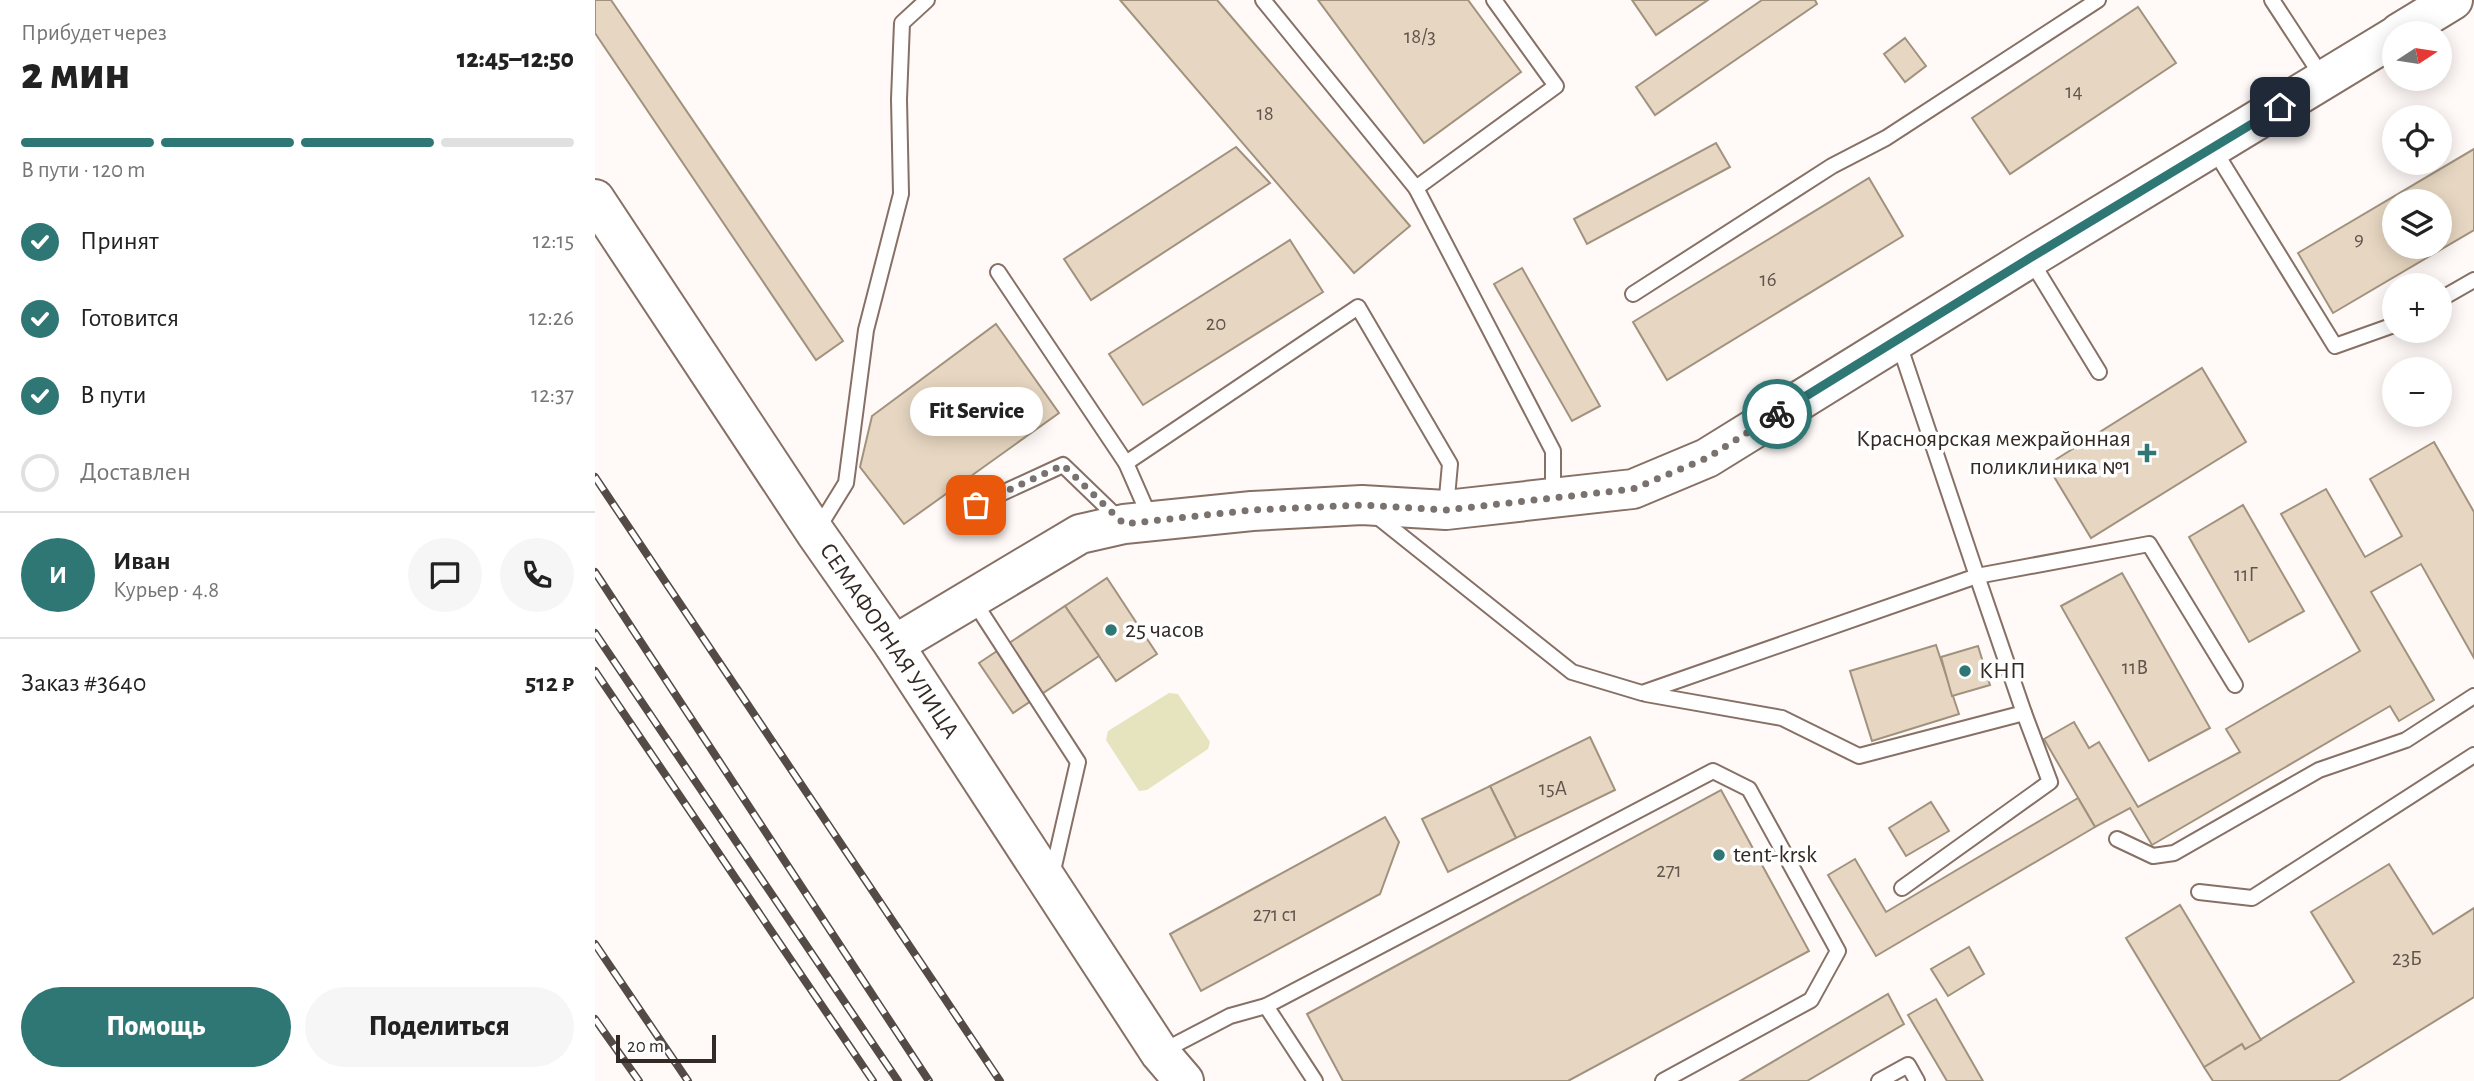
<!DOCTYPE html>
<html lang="ru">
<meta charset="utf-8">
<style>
:root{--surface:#fff;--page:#f6f6f6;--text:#222;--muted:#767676;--line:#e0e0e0;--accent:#2e7775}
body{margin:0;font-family:"Alegreya Sans",sans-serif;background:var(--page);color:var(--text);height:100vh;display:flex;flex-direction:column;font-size:26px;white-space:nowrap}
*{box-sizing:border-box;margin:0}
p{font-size:23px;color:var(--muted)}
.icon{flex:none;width:38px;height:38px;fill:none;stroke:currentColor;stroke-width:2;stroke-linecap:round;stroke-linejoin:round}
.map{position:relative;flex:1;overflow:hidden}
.side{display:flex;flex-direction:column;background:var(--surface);width:595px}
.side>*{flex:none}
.needle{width:46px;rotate:78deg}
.controls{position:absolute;left:1787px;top:21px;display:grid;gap:14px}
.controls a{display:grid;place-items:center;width:70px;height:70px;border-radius:50%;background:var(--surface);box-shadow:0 4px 18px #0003;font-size:35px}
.scale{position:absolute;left:21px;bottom:18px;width:100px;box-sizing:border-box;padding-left:7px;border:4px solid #332925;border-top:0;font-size:19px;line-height:24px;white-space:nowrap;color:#332925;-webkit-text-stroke:5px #fff;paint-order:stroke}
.pin{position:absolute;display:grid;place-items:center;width:60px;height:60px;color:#fff;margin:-30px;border-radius:14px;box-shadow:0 4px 10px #0006}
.courier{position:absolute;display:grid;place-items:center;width:70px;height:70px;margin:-35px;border:5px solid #2e7775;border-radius:50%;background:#fff;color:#222;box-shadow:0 2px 9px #0007}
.bubble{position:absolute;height:49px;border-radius:24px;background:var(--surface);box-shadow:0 4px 18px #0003;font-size:23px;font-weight:800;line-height:49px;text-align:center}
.head em{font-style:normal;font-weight:800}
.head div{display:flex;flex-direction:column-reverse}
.head{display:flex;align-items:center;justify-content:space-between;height:119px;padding:0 21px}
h1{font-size:46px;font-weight:800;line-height:52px}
.bar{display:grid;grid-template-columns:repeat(4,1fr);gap:10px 7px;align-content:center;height:84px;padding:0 21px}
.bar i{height:9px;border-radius:5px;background:var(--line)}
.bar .selected{background:var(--accent)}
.bar p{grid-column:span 4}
.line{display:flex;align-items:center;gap:18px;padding:0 21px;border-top:2px solid var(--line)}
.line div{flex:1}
.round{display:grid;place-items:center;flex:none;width:74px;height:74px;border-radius:37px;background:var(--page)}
ol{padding:0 21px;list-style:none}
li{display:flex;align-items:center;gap:21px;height:77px}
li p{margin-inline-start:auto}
li .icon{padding:7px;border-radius:50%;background:var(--accent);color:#fff;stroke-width:4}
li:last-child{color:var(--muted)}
li i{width:38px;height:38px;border:4px solid var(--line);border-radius:50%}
.cta{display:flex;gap:14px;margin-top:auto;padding:14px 21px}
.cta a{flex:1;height:80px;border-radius:42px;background:var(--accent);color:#fff;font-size:28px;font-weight:800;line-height:80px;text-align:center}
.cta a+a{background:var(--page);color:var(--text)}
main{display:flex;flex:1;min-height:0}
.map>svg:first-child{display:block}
</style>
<main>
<section class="side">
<div class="head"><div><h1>2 мин</h1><p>Прибудет через</p></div><em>12:45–12:50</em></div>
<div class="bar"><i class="selected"></i><i class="selected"></i><i class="selected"></i><i></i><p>В пути · 120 m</p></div>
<ol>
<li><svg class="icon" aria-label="check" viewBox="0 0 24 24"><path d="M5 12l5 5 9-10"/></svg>Принят<p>12:15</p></li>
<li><svg class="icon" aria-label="check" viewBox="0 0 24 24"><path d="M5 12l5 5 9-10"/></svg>Готовится<p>12:26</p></li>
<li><svg class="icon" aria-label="check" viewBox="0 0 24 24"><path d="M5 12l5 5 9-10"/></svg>В пути<p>12:37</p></li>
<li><i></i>Доставлен</li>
</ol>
<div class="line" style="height:126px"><b class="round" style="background:var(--accent);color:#fff">И</b><div><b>Иван</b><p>Курьер · 4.8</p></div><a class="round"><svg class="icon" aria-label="chat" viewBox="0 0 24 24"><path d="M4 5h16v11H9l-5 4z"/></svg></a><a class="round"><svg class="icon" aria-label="phone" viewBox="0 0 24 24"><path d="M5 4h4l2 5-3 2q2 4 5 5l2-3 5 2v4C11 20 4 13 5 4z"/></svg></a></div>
<div class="line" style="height:91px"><div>Заказ #3640</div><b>512 ₽</b></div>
<div class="cta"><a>Помощь</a><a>Поделиться</a></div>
</section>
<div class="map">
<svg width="1879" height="1081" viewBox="0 0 1879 1081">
<rect width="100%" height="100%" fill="#fffaf7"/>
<path fill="#e6e4bf" d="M 574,693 L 583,694 L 615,742 L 613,749 L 552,790 L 544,791 L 511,740 L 513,731 Z"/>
<g fill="#e7d7c2" stroke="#a1927e" stroke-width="2" fill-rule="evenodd">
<path d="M 0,0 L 16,0 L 248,341 L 221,360 L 0,33 Z"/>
<path d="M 525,0 L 622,0 L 815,226 L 759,273 Z"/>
<path d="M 723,0 L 873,0 L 926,72 L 829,143 Z"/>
<path d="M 1037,0 L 1113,0 L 1061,35 Z"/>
<path d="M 1167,0 L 1220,0 L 1222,4 L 1060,115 L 1041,87 Z"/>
<path d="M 1543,7 L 1581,63 L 1415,174 L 1377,118 Z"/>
<path d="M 1310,38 L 1331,66 L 1310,82 L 1289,54 Z"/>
<path d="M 1121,143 L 1135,167 L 992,244 L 979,219 Z"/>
<path d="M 641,147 L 675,183 L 496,300 L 469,259 Z"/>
<path d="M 1879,149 L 1879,230 L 1738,313 L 1703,253 ZM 1799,201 L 1844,201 L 1844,247 L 1799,247 Z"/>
<path d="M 1274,178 L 1308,236 L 1072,380 L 1038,322 Z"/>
<path d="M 695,240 L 728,292 L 548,405 L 514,354 Z"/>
<path d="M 927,268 L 1005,406 L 977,421 L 899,284 Z"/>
<path d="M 401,324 L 464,413 L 309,524 L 265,467 L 277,416 Z"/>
<path d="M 1607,368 L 1651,442 L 1496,538 L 1452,465 Z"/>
<path d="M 1839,442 L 1879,512 L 1879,658 L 1826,564 L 1776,592 L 1839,700 L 1804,721 L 1795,706 L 1557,845 L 1535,808 L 1500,827 L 1449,739 L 1479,722 L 1494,748 L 1504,742 L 1543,807 L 1645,752 L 1631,729 L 1765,651 L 1686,514 L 1731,489 L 1770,557 L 1807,536 L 1775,479 Z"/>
<path d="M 1648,505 L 1709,611 L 1654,642 L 1594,537 Z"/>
<path d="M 1527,573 L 1615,728 L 1554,761 L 1466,606 Z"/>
<path d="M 512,578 L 562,654 L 521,681 L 470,606 Z"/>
<path d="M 470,606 L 504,656 L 418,713 L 384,663 Z"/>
<path d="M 1341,645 L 1364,714 L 1277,741 L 1255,671 Z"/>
<path d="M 1383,646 L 1395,685 L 1357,696 L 1346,657 Z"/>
<path d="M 995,737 L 1020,790 L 921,838 L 895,786 Z"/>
<path d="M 895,786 L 921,838 L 853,872 L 827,819 Z"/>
<path d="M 1126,790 L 1214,951 L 973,1081 L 748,1081 L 712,1014 Z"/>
<path d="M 1483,798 L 1500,827 L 1281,956 L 1233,875 L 1260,859 L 1291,912 Z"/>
<path d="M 1336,802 L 1354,831 L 1311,856 L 1294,828 Z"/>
<path d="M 790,817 L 804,842 L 785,894 L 606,991 L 575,934 Z"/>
<path d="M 1794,864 L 1838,934 L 1879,908 L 1879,997 L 1743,1081 L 1618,1081 L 1609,1067 L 1647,1044 L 1650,1049 L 1759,982 L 1716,912 Z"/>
<path d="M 1585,905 L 1666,1040 L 1650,1049 L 1647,1044 L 1609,1067 L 1531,938 Z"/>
<path d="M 1374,947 L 1389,974 L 1353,996 L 1336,969 Z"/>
<path d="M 1293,994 L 1309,1024 L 1212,1081 L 1145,1081 Z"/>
<path d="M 1341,999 L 1388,1081 L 1352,1081 L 1313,1015 Z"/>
</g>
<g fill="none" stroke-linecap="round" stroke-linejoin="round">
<defs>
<g id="service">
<path d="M 668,0 L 821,188 L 961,86 L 899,0"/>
<path d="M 1677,0 L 1728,78"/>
<path d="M 1618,148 L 1740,346 L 1799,325"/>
<path d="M 821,188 L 958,451 L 958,496"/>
<path d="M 1435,259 L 1504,372"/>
<path d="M 403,272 L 531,463 L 556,520"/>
<path d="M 1038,294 L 1237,166 L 1291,138 L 1503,0"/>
<path d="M 1844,300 L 1879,280"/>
<path d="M 531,463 L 763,307 L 855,464 L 851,508"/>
<path d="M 381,505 L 468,465 L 525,520"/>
<path d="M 779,514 L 977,672 L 1047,693 L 1382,576 L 1303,341"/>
<path d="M 222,530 L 251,483 L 271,330 L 306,194 L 304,99 L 307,23 L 332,0"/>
<path d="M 378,600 L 483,762 L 457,875"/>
<path d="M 1051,694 L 1187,718 L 1264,756 L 1429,713 L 1382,576 L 1554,544 L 1640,685"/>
<path d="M 1522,839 L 1558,856 L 1579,853 L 1724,770 L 1811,740 L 1879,696"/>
<path d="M 1307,888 L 1455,782 L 1429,713"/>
<path d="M 1604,892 L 1657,898 L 1879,755"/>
<path d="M 671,1006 L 720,1081"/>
<path d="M 566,1052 L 635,1016 L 671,1006 L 1118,771 L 1154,789 L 1243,951 L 1216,1000 L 1068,1081"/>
<path d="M 1284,1081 L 1313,1065 L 1322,1081"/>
</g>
<g id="secondary">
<path d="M 1804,33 L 1858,0"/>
<path d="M 299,645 L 485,534 L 529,524 L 657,511 L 767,505 L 851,510 L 1038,489 L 1112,458 L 1435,258 L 1799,37"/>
</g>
<path id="trunk" d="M 0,199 L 220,532 L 299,645 L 565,1053 L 589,1081"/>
</defs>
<use href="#service" stroke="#877065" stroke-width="18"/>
<use href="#secondary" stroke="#877065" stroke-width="42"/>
<use href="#trunk" stroke="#877065" stroke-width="42"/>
<use href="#service" stroke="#fff" stroke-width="14"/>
<use href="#secondary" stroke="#fff" stroke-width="38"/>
<use href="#trunk" stroke="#fff" stroke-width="38"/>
<defs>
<g id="rail">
<path d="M 0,477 L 405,1081"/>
<path d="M 0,572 L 334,1081"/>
<path d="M 0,633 L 303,1081"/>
<path d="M 0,671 L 278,1081"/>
<path d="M 0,944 L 93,1081"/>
<path d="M 0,1019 L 44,1081"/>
</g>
</defs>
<use href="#rail" stroke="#544b47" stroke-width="8"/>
<use href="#rail" stroke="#fff" stroke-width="5" stroke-dasharray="16" stroke-linecap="butt"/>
</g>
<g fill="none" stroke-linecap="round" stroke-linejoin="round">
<path stroke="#7a726e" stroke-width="7" stroke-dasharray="0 12.6" d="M 381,505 L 468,465 L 529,524 L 657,510 L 767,505 L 851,510 L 1038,489 L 1112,458 L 1182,414"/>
<path stroke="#2e7775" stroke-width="9" d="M 1182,414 L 1435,258 L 1685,107"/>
</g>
<g fill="#2e7775" stroke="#fff" stroke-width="2.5">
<path d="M1548.5 442.5h7v7h7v7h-7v7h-7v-7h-7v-7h7z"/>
<circle cx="516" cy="630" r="7"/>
<circle cx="1370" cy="671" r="7"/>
<circle cx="1124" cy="855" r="7"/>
</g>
<g text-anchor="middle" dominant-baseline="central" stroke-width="7" stroke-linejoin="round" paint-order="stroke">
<g font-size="21" fill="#60544c">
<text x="825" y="36">18/3</text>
<text x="1479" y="91">14</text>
<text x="670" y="113">18</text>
<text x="1764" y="238">9</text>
<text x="1173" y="279">16</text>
<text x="621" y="323">20</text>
<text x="1651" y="574">11Г</text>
<text x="1540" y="667">11В</text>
<text x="958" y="788">15А</text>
<text x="1074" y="870">271</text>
<text x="680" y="914">271 с1</text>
<text x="1812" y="958">23Б</text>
</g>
<g font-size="24" fill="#332925" stroke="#fff" text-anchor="start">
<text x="1536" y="439" text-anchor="end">Красноярская межрайонная<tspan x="1536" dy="28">поликлиника №1</tspan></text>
<text x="530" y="630">25 часов</text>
<text x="1384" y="671">КНП</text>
<text x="1138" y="855">tent-krsk</text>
</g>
<g font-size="24" fill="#332925" stroke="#fff">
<text transform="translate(294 641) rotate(56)">СЕМАФОРНАЯ УЛИЦА</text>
</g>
</g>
</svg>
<div class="controls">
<a><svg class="needle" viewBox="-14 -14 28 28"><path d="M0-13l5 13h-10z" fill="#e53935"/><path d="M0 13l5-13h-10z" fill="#767676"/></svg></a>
<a><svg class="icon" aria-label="locate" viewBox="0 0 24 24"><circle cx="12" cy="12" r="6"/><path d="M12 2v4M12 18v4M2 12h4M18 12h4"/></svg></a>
<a><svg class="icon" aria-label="layers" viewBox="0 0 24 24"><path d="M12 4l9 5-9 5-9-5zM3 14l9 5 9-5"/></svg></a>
<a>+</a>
<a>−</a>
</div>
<div class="scale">20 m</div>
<div class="pin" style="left:381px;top:505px;background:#ea580c"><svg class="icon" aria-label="bag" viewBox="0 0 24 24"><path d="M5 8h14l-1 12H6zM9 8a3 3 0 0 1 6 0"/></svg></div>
<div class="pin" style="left:1685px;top:107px;background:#1f2937"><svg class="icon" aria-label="home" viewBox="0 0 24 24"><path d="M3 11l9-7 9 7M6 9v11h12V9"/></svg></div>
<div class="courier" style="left:1182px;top:414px"><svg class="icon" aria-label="bike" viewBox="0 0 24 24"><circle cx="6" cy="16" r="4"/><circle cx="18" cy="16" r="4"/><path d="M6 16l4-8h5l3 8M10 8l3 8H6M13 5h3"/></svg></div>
<div class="bubble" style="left:315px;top:387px;width:133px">Fit Service</div>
</div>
</main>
